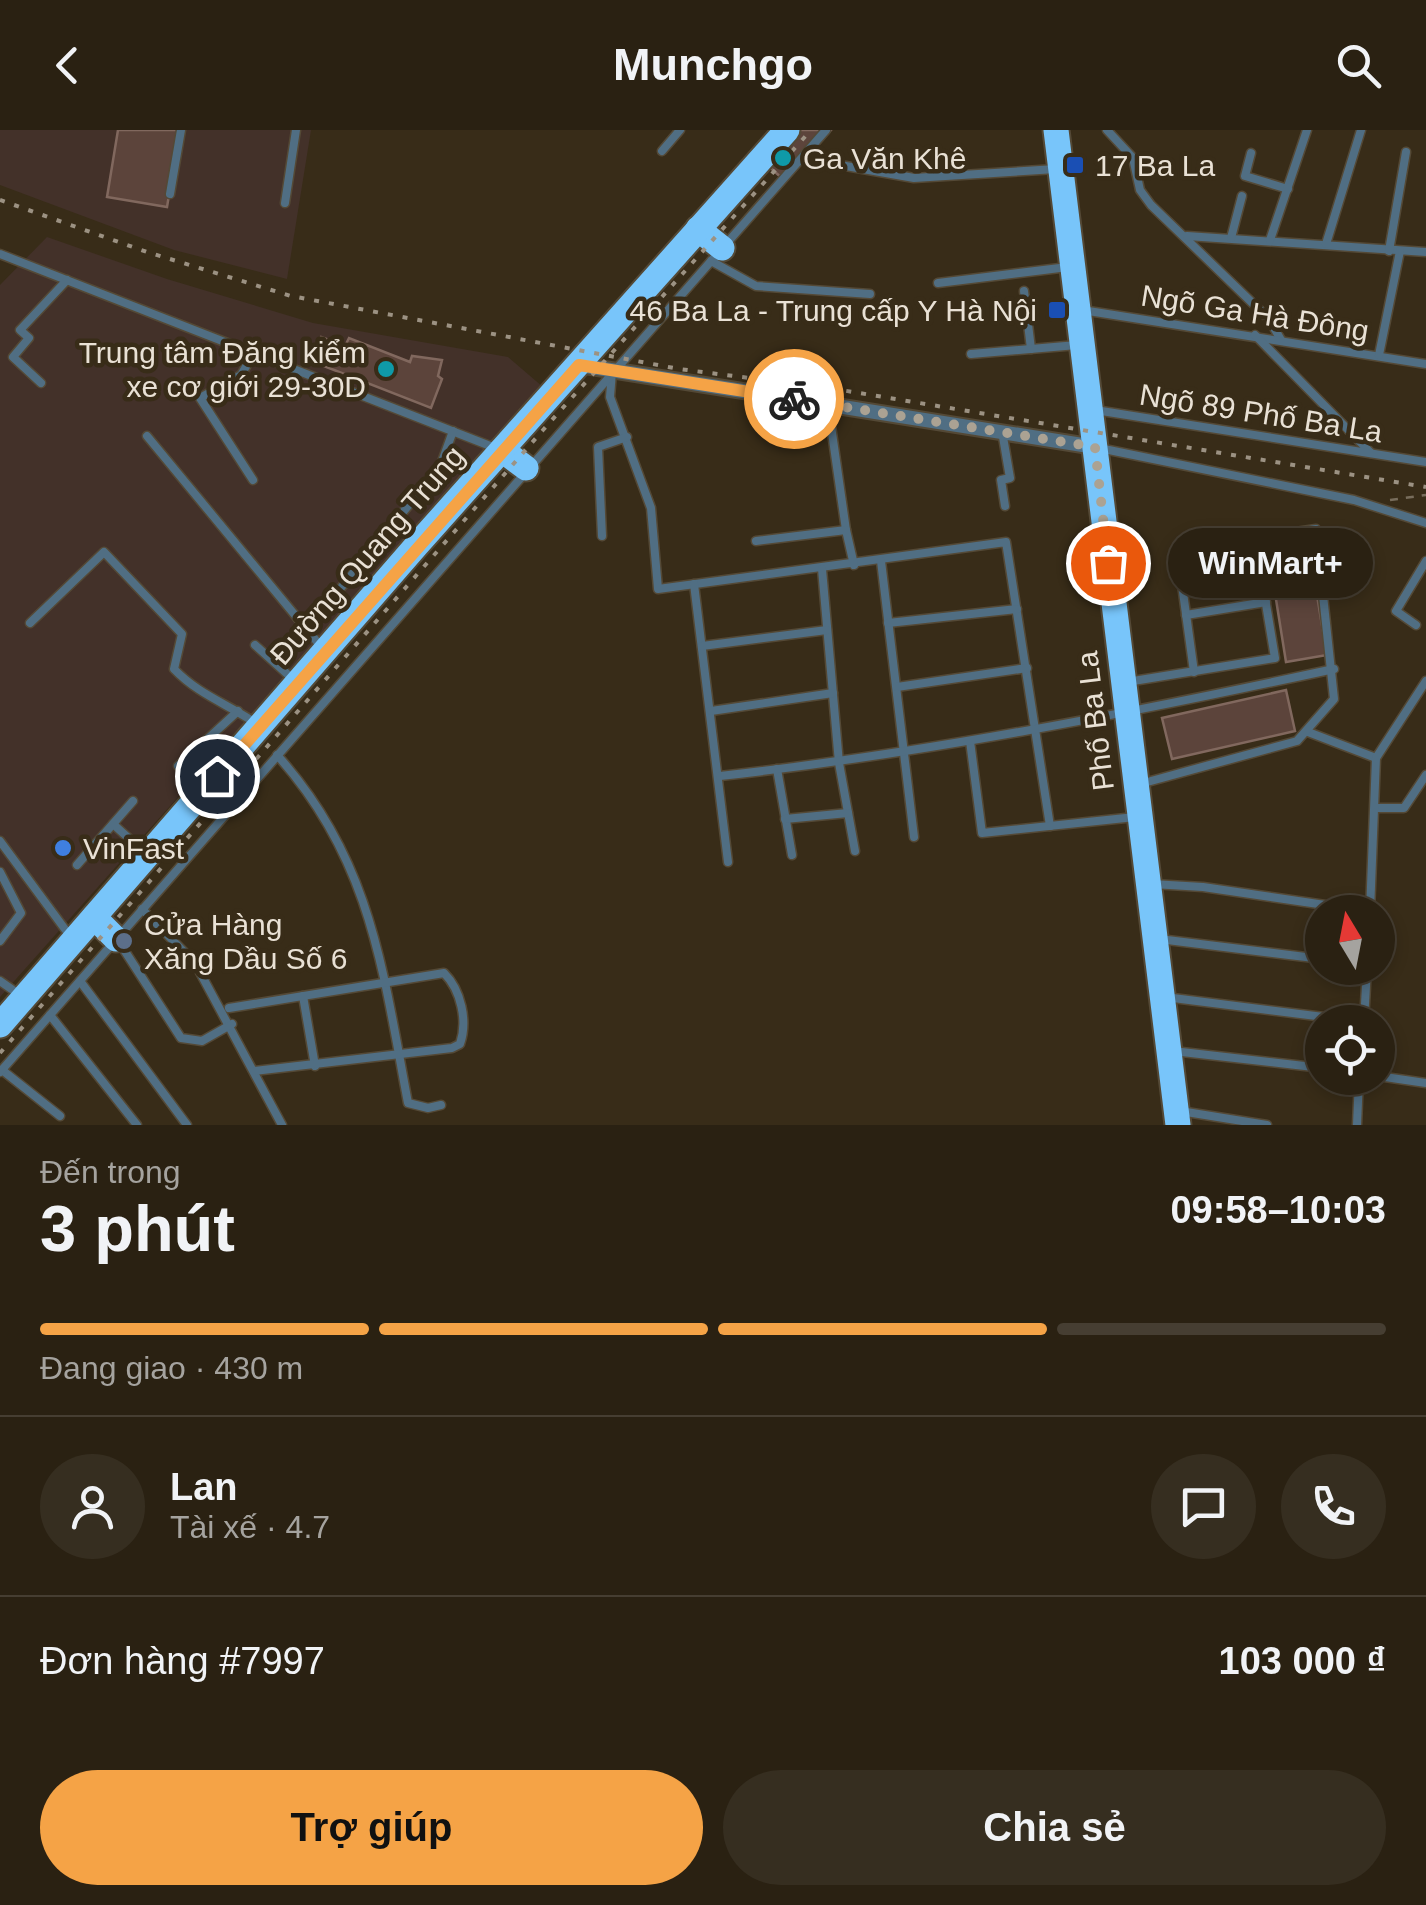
<!DOCTYPE html>
<html lang="vi">
<meta charset="utf-8">
<style>
:root{--surface:#2a2112;--page:#362e20;--text:#f1f3f6;--muted:#a5a39f;--line:#463e32;--accent:#f5a346}
body{margin:0;font-family:Helvetica,sans-serif;background:var(--page);color:var(--text);height:100vh;display:flex;flex-direction:column;font-size:38px;white-space:nowrap}
*{box-sizing:border-box;margin:0}
p{font-size:32px;color:var(--muted)}
.icon{flex:none;width:55px;height:55px;fill:none;stroke:currentColor;stroke-width:2;stroke-linecap:round;stroke-linejoin:round}
.map{position:relative;height:995px;overflow:hidden}
.details{display:flex;flex-direction:column;background:var(--surface);flex:1}
.details>*{flex:none}
.needle{width:65px;rotate:350deg}
.buttons{position:absolute;left:1305px;top:765px;display:grid;gap:20px}
.buttons a{display:grid;place-items:center;width:90px;height:90px;border-radius:50%;background:var(--surface);box-shadow:0 5px 15px #0003,0 0 0 2px var(--line);font-size:50px}
.pin{position:absolute;display:grid;place-items:center;width:85px;height:85px;color:#fff;margin:-42px;border:5px solid #fff;border-radius:50%;box-shadow:0 2px 10px #0007}
.courier{position:absolute;display:grid;place-items:center;width:100px;height:100px;margin:-50px;border:8px solid #f5a346;border-radius:50%;background:#fff;color:#222;box-shadow:0 2px 12px #0007}
.bubble{position:absolute;height:70px;border-radius:35px;background:var(--surface);box-shadow:0 5px 15px #0003,0 0 0 2px var(--line);font-size:32px;font-weight:600;line-height:70px;text-align:center}
.summary em{font-style:normal;font-weight:600}
.summary div{display:flex;flex-direction:column-reverse}
.summary{display:flex;align-items:center;justify-content:space-between;height:170px;padding:0 40px}
h1{font-size:65px;font-weight:600;line-height:75px}
.bar{display:grid;grid-template-columns:repeat(4,1fr);gap:15px 10px;align-content:center;height:120px;padding:0 40px}
.bar i{height:12px;border-radius:8px;background:var(--line)}
.bar .active{background:var(--accent)}
.bar p{grid-column:span 4}
.line{display:flex;align-items:center;gap:25px;padding:0 40px;border-top:2px solid var(--line)}
.line div{flex:1}
.round{display:grid;place-items:center;flex:none;width:105px;height:105px;border-radius:52px;background:var(--page)}
.action{display:flex;gap:20px;margin-top:auto;padding:20px 40px}
.action a{flex:1;height:115px;border-radius:60px;background:var(--accent);color:#111;font-size:40px;font-weight:600;line-height:115px;text-align:center}
.action a+a{background:var(--page);color:var(--text)}
header{display:flex;justify-content:space-between;align-items:center;height:130px;padding:0 40px;background:var(--surface);font-size:45px;font-weight:600}
.map>svg:first-child{display:block}
</style>
<header><svg class="icon" aria-label="back" viewBox="0 0 24 24"><path d="M15 5l-7 7 7 7"/></svg>Munchgo<svg class="icon" aria-label="search" viewBox="0 0 24 24"><circle cx="10" cy="10" r="6"/><path d="M15 15l6 6"/></svg></header>
<div class="map">
<svg width="1426" height="995" viewBox="0 0 1426 995">
<rect width="100%" height="100%" fill="#382c18"/>
<g fill="#433129">
<path d="M 0,0 L 311,0 L 287,149 L 174,120 L 0,55 Z"/>
<path d="M 47,107 L 167,149 L 313,193 L 508,227 L 543,257 L 0,867 L 0,155 Z"/>
</g>
<g fill="#5c443b" stroke="#81685e" stroke-width="2.5">
<path d="M 118,0 L 180,0 L 167,77 L 107,67 Z"/>
<path d="M 777,0 L 831,0 L 785,51 L 755,24 Z"/>
<path d="M 321,207 L 345,216 L 349,208 L 410,232 L 412,226 L 442,230 L 438,246 L 442,249 L 431,278 L 311,231 Z"/>
<path d="M 1307,406 L 1327,525 L 1286,532 L 1267,413 Z"/>
<path d="M 1286,560 L 1295,601 L 1172,629 L 1162,588 Z"/>
</g>
<g fill="none" stroke-linecap="round" stroke-linejoin="round">
<defs>
<g id="lane">
<path d="M 1107,0 L 1133,28 L 1140,60 L 1151,75 L 1269,189 L 1281,210"/>
<path d="M 662,21 L 680,0"/>
<path d="M 1251,23 L 1245,46 L 1288,59"/>
<path d="M 823,32 L 914,48 L 1056,39"/>
<path d="M 170,64 L 181,0"/>
<path d="M 285,73 L 296,0"/>
<path d="M 1187,106 L 1426,122"/>
<path d="M 1231,108 L 1242,66"/>
<path d="M 1270,110 L 1307,0"/>
<path d="M 1326,114 L 1361,0"/>
<path d="M 1389,121 L 1406,22"/>
<path d="M 0,124 L 498,319"/>
<path d="M 711,131 L 756,156 L 870,164"/>
<path d="M 938,153 L 1068,137"/>
<path d="M 1024,161 L 1031,219"/>
<path d="M 1082,180 L 1426,234"/>
<path d="M 1255,205 L 1371,323"/>
<path d="M 971,224 L 1077,215"/>
<path d="M 1379,225 L 1400,121"/>
<path d="M 612,242 L 610,267 L 651,378 L 658,459 L 1006,412 L 1050,696"/>
<path d="M 41,253 L 13,227 L 29,208 L 20,200 L 67,150"/>
<path d="M 828,275 L 846,400"/>
<path d="M 1095,280 L 1426,332"/>
<path d="M 1002,301 L 1010,348 L 1001,350 L 1005,376"/>
<path d="M 147,306 L 323,519"/>
<path d="M 1099,318 L 1354,370 L 1426,393"/>
<path d="M 253,350 L 200,268 L 241,245 L 254,223"/>
<path d="M 602,406 L 598,317 L 627,307"/>
<path d="M 756,411 L 846,400 L 854,435"/>
<path d="M 881,431 L 914,707"/>
<path d="M 822,439 L 839,633 L 855,721"/>
<path d="M 694,454 L 728,732"/>
<path d="M 331,470 L 440,337 L 453,301"/>
<path d="M 1186,485 L 1266,472"/>
<path d="M 30,493 L 104,422 L 182,504 L 174,539 C 199,565 228,574 257,594"/>
<path d="M 888,493 L 1017,479"/>
<path d="M 1416,495 L 1396,481 L 1426,431"/>
<path d="M 255,515 L 295,551"/>
<path d="M 702,516 L 827,500"/>
<path d="M 1127,552 L 1275,528 L 1255,408"/>
<path d="M 897,557 L 1027,538"/>
<path d="M 711,581 L 833,563"/>
<path d="M 1308,602 L 1376,628"/>
<path d="M 970,611 L 982,703 L 1135,687"/>
<path d="M 277,625 C 371,729 383,841 408,973 L 428,978 L 441,975"/>
<path d="M 178,636 L 238,581"/>
<path d="M 777,639 L 792,725"/>
<path d="M 720,646 C 927,623 1130,583 1334,539"/>
<path d="M 1140,654 L 1297,611 L 1334,569 L 1316,399 L 1227,412 L 1182,455 L 1194,542"/>
<path d="M 1376,678 L 1404,678 L 1426,645"/>
<path d="M 785,689 L 848,683"/>
<path d="M 113,694 L 144,722"/>
<path d="M 0,711 L 70,806"/>
<path d="M 77,735 L 133,671"/>
<path d="M 0,742 L 21,783 L 0,811"/>
<path d="M 1152,754 L 1203,757 L 1332,776"/>
<path d="M 142,779 L 195,833 L 282,995"/>
<path d="M 1370,782 L 1376,628 L 1426,551"/>
<path d="M 1159,809 L 1322,829"/>
<path d="M 119,812 L 181,908 L 202,911 L 232,894"/>
<path d="M 0,851 L 20,865"/>
<path d="M 80,851 L 187,995"/>
<path d="M 303,866 L 315,936"/>
<path d="M 1165,867 L 1364,892 L 1367,838"/>
<path d="M 229,878 L 444,843 C 461,860 468,891 460,914 L 452,918 L 254,941"/>
<path d="M 50,885 L 137,995"/>
<path d="M 1173,921 L 1322,938"/>
<path d="M 2,940 L 60,986"/>
<path d="M 0,942 L 826,0"/>
<path d="M 1378,946 L 1426,953"/>
<path d="M 1180,981 L 1267,995"/>
<path d="M 1357,995 L 1359,948"/>
</g>
<path id="street" d="M 579,235 L 1095,317"/>
<g id="highway">
<path d="M 1056,0 L 1178,995"/>
<path d="M 698,99 L 722,118"/>
<path d="M 502,320 L 526,338"/>
<path d="M 94,787 L 116,809"/>
<path d="M 0,895 L 416,416 L 787,0"/>
</g>
</defs>
<use href="#lane" stroke="#544936" stroke-width="11"/>
<use href="#street" stroke="#544936" stroke-width="18"/>
<use href="#highway" stroke="#544936" stroke-width="29"/>
<path stroke="#786d5c" stroke-width="2.5" stroke-dasharray="8 8" stroke-linecap="butt" d="M 1390,370 L 1426,365"/>
<use href="#lane" stroke="#506e83" stroke-width="8"/>
<use href="#street" stroke="#506e83" stroke-width="14"/>
<use href="#highway" stroke="#78c5fa" stroke-width="25"/>
<g stroke="#9c9283" stroke-width="4" stroke-dasharray="5 10" stroke-linecap="butt">
<path d="M 0,70 L 147,122 L 291,166 L 679,239 L 835,259 L 1426,357"/>
<path d="M 0,923 L 543,300 L 811,0"/>
</g>
</g>
<g fill="none" stroke-linecap="round" stroke-linejoin="round">
<path stroke="#aba293" stroke-width="10" stroke-dasharray="0 18" d="M 794,269 L 1095,317 L 1108,433"/>
<path stroke="#f5a346" stroke-width="12" d="M 217,646 L 579,235 L 794,269"/>
</g>
<g fill="#0f9aa8" stroke="#382c18" stroke-width="4">
<circle cx="783" cy="28" r="10"/>
<circle cx="386" cy="239" r="10"/>
</g>
<g fill="#1a4fb4" stroke="#382c18" stroke-width="4">
<rect x="1065" y="25" width="20" height="20" rx="5"/>
<rect x="1047" y="170" width="20" height="20" rx="5"/>
</g>
<circle fill="#3f7fe0" stroke="#382c18" stroke-width="4" cx="63" cy="718" r="10"/>
<circle fill="#5c6f8a" stroke="#382c18" stroke-width="4" cx="124" cy="811" r="10"/>
<g text-anchor="middle" dominant-baseline="central" stroke-width="9" stroke-linejoin="round" paint-order="stroke">
<g font-size="30" fill="#e9e1d5" stroke="#382c18" text-anchor="start">
<text x="803" y="28">Ga Văn Khê</text>
<text x="1095" y="35">17 Ba La</text>
<text x="1037" y="180" text-anchor="end">46 Ba La - Trung cấp Y Hà Nội</text>
<text x="366" y="222" text-anchor="end">Trung tâm Đăng kiểm<tspan x="366" dy="34">xe cơ giới 29-30D</tspan></text>
<text x="83" y="718">VinFast</text>
<text x="144" y="794">Cửa Hàng<tspan x="144" dy="34">Xăng Dầu Số 6</tspan></text>
</g>
<g font-size="30" fill="#e9e1d5" stroke="#382c18">
<text transform="translate(1255 183) rotate(9)">Ngõ Ga Hà Đông</text>
<text transform="translate(1261 283) rotate(9)">Ngõ 89 Phố Ba La</text>
<text transform="translate(367 425) rotate(-49)">Đường Quang Trung</text>
<text transform="translate(1095 591) rotate(-97)">Phố Ba La</text>
</g>
</g>
</svg>
<div class="buttons">
<a><svg class="needle" viewBox="-14 -14 28 28"><path d="M0-13l5 13h-10z" fill="#e53935"/><path d="M0 13l5-13h-10z" fill="#a5a39f"/></svg></a>
<a><svg class="icon" aria-label="locate" viewBox="0 0 24 24"><circle cx="12" cy="12" r="6"/><path d="M12 2v4M12 18v4M2 12h4M18 12h4"/></svg></a>
</div>
<div class="pin" style="left:1108px;top:433px;background:#ea580c"><svg class="icon" aria-label="bag" viewBox="0 0 24 24"><path d="M5 8h14l-1 12H6zM9 8a3 3 0 0 1 6 0"/></svg></div>
<div class="pin" style="left:217px;top:646px;background:#1f2937"><svg class="icon" aria-label="home" viewBox="0 0 24 24"><path d="M3 11l9-7 9 7M6 9v11h12V9"/></svg></div>
<div class="courier" style="left:794px;top:269px"><svg class="icon" aria-label="bike" viewBox="0 0 24 24"><circle cx="6" cy="16" r="4"/><circle cx="18" cy="16" r="4"/><path d="M6 16l4-8h5l3 8M10 8l3 8H6M13 5h3"/></svg></div>
<div class="bubble" style="left:1168px;top:398px;width:205px">WinMart+</div>
</div>
<section class="details">
<div class="summary"><div><h1>3 phút</h1><p>Đến trong</p></div><em>09:58–10:03</em></div>
<div class="bar"><i class="active"></i><i class="active"></i><i class="active"></i><i></i><p>Đang giao · 430 m</p></div>
<div class="line" style="height:180px"><a class="round"><svg class="icon" aria-label="person" viewBox="0 0 24 24"><circle cx="12" cy="8" r="4"/><path d="M4 21q1-7 8-7t8 7"/></svg></a><div><b>Lan</b><p>Tài xế · 4.7</p></div><a class="round"><svg class="icon" aria-label="chat" viewBox="0 0 24 24"><path d="M4 5h16v11H9l-5 4z"/></svg></a><a class="round"><svg class="icon" aria-label="phone" viewBox="0 0 24 24"><path d="M5 4h4l2 5-3 2q2 4 5 5l2-3 5 2v4C11 20 4 13 5 4z"/></svg></a></div>
<div class="line" style="height:130px"><div>Đơn hàng #7997</div><b>103 000 ₫</b></div>
<div class="action"><a>Trợ giúp</a><a>Chia sẻ</a></div>
</section>
